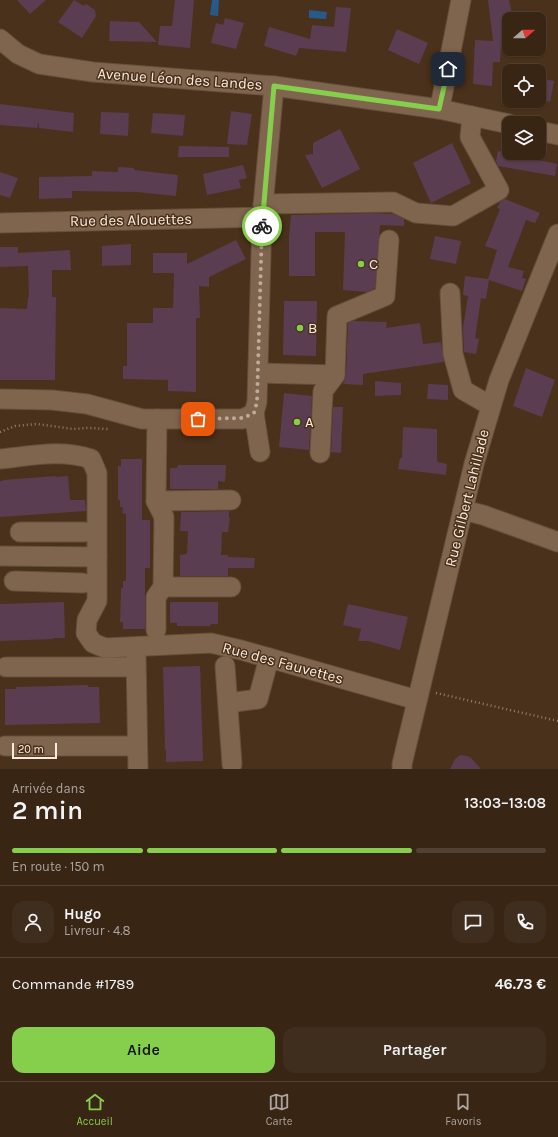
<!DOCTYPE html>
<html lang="fr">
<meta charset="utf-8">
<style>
:root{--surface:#382514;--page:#3f2d1d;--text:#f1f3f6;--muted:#aba5a0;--line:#524234;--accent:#86cf4c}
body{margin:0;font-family:Karla,sans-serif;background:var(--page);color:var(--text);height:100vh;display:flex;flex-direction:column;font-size:15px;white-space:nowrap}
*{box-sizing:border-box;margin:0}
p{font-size:13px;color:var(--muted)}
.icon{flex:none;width:22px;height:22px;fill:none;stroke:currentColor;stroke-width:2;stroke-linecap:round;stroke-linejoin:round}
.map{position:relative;height:769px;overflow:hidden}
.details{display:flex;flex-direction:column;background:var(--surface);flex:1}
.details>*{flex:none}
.needle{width:26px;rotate:69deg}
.fabs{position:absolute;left:502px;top:12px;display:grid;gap:8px}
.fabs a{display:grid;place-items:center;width:44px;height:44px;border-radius:8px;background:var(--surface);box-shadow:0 1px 3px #0004,0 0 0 1px var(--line);font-size:20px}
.scale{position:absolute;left:12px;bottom:10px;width:45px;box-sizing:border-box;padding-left:4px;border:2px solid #fbebde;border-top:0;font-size:11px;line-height:14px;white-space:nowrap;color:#fbebde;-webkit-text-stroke:3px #4a311b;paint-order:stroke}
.pin{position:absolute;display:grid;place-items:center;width:34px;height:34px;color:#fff;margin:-17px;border-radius:8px;box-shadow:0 2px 6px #0006}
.courier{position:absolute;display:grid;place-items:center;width:40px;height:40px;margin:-20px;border:3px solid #86cf4c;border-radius:50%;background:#fff;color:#222;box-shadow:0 1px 5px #0007}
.overview em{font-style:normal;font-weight:600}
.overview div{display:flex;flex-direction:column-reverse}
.overview{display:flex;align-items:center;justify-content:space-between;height:68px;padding:0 12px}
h1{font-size:26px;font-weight:600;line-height:30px}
.bar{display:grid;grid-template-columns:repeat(4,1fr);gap:6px 4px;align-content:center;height:48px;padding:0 12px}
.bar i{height:5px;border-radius:3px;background:var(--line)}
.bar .current{background:var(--accent)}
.bar p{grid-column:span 4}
.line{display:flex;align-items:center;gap:10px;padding:0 12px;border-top:1px solid var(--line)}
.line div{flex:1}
.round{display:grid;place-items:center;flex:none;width:42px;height:42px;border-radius:12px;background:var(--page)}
.button{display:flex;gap:8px;margin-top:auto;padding:8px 12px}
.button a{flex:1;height:46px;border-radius:12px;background:var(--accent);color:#111;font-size:16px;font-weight:600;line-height:46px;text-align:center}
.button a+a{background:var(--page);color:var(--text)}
.menu{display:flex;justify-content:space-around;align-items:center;height:56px;border-top:1px solid var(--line);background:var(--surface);font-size:11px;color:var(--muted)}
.menu a{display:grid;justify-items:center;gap:2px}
.menu .current{color:var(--accent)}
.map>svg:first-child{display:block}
</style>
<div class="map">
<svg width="558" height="769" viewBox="0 0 558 769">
<rect width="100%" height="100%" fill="#4a311b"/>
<g fill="#275a8b">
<path d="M 212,0 L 219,0 L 218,16 L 210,15 Z"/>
<path d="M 309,10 L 327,12 L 326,19 L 309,18 Z"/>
</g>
<g fill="#5a3d50">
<path d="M 17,0 L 46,0 L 30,14 Z"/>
<path d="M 74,0 L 84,6 L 86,4 L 95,10 L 96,16 L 82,38 L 58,22 Z"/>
<path d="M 175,0 L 194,0 L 190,48 L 158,45 L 160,26 L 172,26 Z"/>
<path d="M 488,0 L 509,0 L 513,19 L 509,19 L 509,27 L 502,28 L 500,62 L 493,62 L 492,86 L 473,84 L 475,40 L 493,41 Z"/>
<path d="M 336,7 L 351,8 L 346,52 L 299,48 L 296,56 L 264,46 L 269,27 L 310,39 L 312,25 L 334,27 Z"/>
<path d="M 225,18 L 244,23 L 236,49 L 211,43 L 216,23 L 223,25 Z"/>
<path d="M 110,21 L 139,22 L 157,42 L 109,41 Z"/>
<path d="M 397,29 L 428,43 L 419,64 L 388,50 Z"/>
<path d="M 539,78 L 554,81 L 550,102 L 539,100 Z"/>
<path d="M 0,104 L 74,113 L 73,132 L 39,128 L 39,122 L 37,128 L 0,125 Z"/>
<path d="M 231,111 L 252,114 L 247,145 L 227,144 Z"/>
<path d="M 101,112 L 129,113 L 128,136 L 100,134 Z"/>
<path d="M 153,113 L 185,115 L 183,136 L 151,133 Z"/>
<path d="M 340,129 L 360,169 L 322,188 L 305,155 L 313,154 L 313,143 Z"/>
<path d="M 452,143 L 471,183 L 431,203 L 413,163 Z"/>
<path d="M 179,146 L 229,147 L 229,157 L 178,157 Z"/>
<path d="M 498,151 L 557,164 L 555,176 L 498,166 L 496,161 Z"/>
<path d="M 243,165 L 247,178 L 239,180 L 241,188 L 207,195 L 203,174 Z"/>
<path d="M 118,167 L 134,168 L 134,170 L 178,175 L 176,196 L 136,192 L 72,191 L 72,198 L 39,199 L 39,177 L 92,176 L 92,171 L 118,172 Z"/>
<path d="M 0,172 L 18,178 L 10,198 L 0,195 Z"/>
<path d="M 505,199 L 540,213 L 535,223 L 526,220 L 508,267 L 524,271 L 522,278 L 526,279 L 522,291 L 489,280 L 486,299 L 481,298 L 475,338 L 479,339 L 476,354 L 464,352 L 463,328 L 468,296 L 463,295 L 465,276 L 488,279 L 497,250 L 485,246 L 500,209 L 497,208 L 500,202 Z"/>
<path d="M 372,213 L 393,214 L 404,219 L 404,226 L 380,225 L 375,288 L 367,292 L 343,290 L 345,232 L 315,232 L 315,276 L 289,276 L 289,237 L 291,215 Z"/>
<path d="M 435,236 L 461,241 L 456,264 L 430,259 Z"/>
<path d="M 236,240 L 246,259 L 209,277 L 209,287 L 199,286 L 200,318 L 196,318 L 196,392 L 168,391 L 168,380 L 123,379 L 123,366 L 127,366 L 127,323 L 153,323 L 153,308 L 173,308 L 174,273 L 153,273 L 153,253 L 187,253 L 187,264 Z"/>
<path d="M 131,244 L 131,265 L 102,266 L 102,246 Z"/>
<path d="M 0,247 L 18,247 L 18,253 L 70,250 L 71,270 L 52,270 L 52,297 L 56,297 L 55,380 L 0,380 L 0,308 L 27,309 L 28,297 L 29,297 L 28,266 L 0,267 Z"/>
<path d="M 284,301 L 317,301 L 316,356 L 283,355 Z"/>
<path d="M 353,321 L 387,322 L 386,328 L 420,323 L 423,344 L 441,342 L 444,362 L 363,374 L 363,385 L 343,384 L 346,375 L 348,323 Z"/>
<path d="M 526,368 L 555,380 L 542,417 L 513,406 Z"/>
<path d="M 375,381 L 401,383 L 401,395 L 375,396 Z"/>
<path d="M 428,384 L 448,385 L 448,400 L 427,399 Z"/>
<path d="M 284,393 L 312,396 L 309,450 L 279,447 Z"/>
<path d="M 333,407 L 343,407 L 341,453 L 331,452 Z"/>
<path d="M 403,427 L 437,429 L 437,462 L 447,464 L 446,475 L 398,469 L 400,458 L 402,458 Z"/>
<path d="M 121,459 L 142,459 L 142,520 L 150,520 L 150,568 L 145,568 L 145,629 L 123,629 L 123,622 L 120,622 L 121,588 L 123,588 L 123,581 L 126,581 L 126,514 L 122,513 L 123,507 L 120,507 L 120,500 L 118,500 L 118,466 L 121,466 Z"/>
<path d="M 178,465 L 226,465 L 225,482 L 218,481 L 218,489 L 170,489 L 170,468 L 177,468 Z"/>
<path d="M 56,476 L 56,477 L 68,476 L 70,500 L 85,500 L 86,511 L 0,517 L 0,481 L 3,481 L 3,480 Z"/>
<path d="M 229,511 L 229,518 L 230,518 L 228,532 L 222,532 L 221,555 L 228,555 L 228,557 L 255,558 L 254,568 L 228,568 L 228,576 L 180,576 L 180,555 L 187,554 L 188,531 L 180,531 L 181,512 Z"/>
<path d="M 64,602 L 65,638 L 53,638 L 53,639 L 0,641 L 0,604 Z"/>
<path d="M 170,602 L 218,602 L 218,624 L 211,624 L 210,626 L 177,626 L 177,623 L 170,623 Z"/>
<path d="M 348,604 L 408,617 L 400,650 L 368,641 L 358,641 L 361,629 L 343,625 Z"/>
<path d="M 200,666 L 203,761 L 166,762 L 166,750 L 165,750 L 163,667 Z"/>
<path d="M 88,685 L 88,687 L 99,687 L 100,723 L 5,725 L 5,689 L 16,689 L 16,687 Z"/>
<path d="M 460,755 L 468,756 L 471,758 L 481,769 L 450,769 L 455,759 Z"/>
</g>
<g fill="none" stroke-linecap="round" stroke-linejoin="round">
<defs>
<g id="minor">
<path d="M 0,39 L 18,54 L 39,64 L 93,72 L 274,86 L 439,109 L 509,124"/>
<path d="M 439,109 L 442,97 L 461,0"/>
<path d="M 539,131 L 558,135"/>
<path d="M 263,204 L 393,202 L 416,213 L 453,216 L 499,190 L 470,137 L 472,116"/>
<path d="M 0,223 L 262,217"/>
<path d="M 450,293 L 453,354 L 463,390 L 491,406"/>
<path d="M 258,373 L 335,375"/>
<path d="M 0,399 L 52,400 L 87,404 L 142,419 L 243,419 L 254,413 L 257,402 L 262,217 L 274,86"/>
<path d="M 254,413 L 260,452"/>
<path d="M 320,453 L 323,391 L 335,375 L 337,316 L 385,296 L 389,240"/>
<path d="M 0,459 C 30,456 62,449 91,459 L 97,473 L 97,601 L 87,620 L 86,633 L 93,643 L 105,648 L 211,643 L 241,650 L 417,700"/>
<path d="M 156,501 L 231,500"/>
<path d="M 463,510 L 483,515 L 558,542"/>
<path d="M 20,532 L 85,532"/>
<path d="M 0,556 L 97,557"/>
<path d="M 14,581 L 83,583"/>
<path d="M 163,587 L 231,587"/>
<path d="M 156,630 L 156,597 L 163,587 L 164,517 L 156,501 L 157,419"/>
<path d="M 136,654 L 138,769"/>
<path d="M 225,666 L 232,764"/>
<path d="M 6,667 L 136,667"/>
<path d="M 228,703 L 258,699 L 269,658"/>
<path d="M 5,746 L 137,746"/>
<path d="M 402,769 L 402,764 L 474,464 L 499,380 L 558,234"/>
</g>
</defs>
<use href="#minor" stroke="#64503c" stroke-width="21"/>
<g stroke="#957f6d" stroke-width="2.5" stroke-dasharray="1 3" stroke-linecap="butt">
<path d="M 0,432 L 15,426 L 37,424 L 73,429 L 88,428 L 108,429"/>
<path d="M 436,693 L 558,721"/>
</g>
<use href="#minor" stroke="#80654e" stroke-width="19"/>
</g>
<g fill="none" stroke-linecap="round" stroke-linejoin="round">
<path stroke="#bdaa9a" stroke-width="4" stroke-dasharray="0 7.2" d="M 198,419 L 243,418 L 254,413 L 257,402 L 262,226"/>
<path stroke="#86cf4c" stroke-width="5" d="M 262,226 L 274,86 L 439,109 L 448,69"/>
</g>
<g fill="#86cf4c" stroke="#4a311b" stroke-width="1.5">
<circle cx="361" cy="264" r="4"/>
<circle cx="300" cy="328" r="4"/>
<circle cx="297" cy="422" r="4"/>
</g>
<g text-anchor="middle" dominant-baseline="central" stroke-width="3" stroke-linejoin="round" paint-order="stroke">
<g font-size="15" fill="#fbebde" stroke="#4a311b">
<text transform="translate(180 79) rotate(4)">Avenue Léon des Landes</text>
<text transform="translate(131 220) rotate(-1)">Rue des Alouettes</text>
<text transform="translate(467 498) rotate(-76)">Rue Gilbert Lahillade</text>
<text transform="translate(283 663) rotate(15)">Rue des Fauvettes</text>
</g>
<g font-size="15" fill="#fbebde" stroke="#4a311b" text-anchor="start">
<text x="369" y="264">C</text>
<text x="308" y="328">B</text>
<text x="305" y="422">A</text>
</g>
</g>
</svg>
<div class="fabs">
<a><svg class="needle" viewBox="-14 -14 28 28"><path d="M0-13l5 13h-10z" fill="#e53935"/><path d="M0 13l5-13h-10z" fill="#aba5a0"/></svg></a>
<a><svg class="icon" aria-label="locate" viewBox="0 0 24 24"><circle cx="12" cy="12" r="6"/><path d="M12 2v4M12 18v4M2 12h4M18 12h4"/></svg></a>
<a><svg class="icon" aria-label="layers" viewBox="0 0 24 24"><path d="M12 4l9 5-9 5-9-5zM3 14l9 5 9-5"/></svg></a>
</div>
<div class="scale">20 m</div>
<div class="pin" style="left:198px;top:419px;background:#ea580c"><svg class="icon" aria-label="bag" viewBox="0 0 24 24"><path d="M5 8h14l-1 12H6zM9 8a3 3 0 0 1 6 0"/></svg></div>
<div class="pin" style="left:448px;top:69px;background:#1f2937"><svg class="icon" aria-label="home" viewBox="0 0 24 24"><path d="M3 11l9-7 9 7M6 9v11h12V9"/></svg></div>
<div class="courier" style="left:262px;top:226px"><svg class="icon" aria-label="bike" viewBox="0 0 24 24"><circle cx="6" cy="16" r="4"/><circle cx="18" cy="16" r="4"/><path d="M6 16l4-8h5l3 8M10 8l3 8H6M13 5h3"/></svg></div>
</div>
<section class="details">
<div class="overview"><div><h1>2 min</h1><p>Arrivée dans</p></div><em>13:03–13:08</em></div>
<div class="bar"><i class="current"></i><i class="current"></i><i class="current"></i><i></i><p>En route · 150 m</p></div>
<div class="line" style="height:72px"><a class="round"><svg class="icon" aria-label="person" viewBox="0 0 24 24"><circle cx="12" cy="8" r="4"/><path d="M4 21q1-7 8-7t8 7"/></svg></a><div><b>Hugo</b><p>Livreur · 4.8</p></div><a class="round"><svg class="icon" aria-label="chat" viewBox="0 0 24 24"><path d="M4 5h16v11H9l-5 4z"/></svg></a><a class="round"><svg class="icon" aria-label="phone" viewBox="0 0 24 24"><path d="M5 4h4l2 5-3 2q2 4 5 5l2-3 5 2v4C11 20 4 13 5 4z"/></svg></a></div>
<div class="line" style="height:52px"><div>Commande #1789</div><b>46.73 €</b></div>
<div class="button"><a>Aide</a><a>Partager</a></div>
</section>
<nav class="menu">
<a class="current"><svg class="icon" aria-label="home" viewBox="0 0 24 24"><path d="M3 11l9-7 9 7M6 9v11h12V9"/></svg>Accueil</a>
<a><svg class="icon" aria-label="map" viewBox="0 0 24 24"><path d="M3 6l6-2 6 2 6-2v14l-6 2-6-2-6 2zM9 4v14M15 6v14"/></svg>Carte</a>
<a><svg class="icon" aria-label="saved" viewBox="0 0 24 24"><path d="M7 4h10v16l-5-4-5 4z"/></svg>Favoris</a>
</nav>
